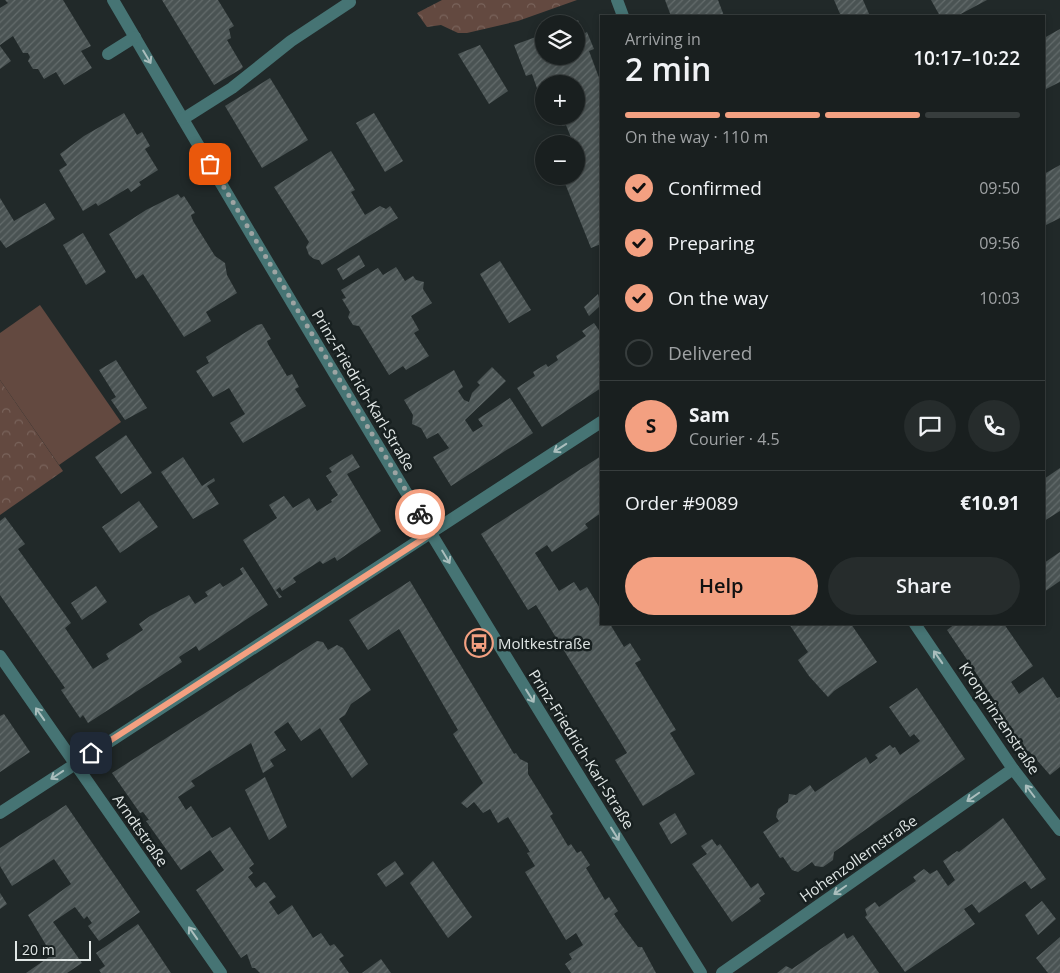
<!DOCTYPE html>
<meta charset="utf-8">
<style>
:root{--surface:#191f1f;--page:#262c2c;--text:#f1f3f6;--muted:#9fa2a4;--line:#373d3d;--accent:#f3a081}
body{margin:0;font-family:"Open Sans",sans-serif;background:var(--page);color:var(--text);height:100vh;display:flex;flex-direction:column;font-size:19px;white-space:nowrap}
*{box-sizing:border-box;margin:0}
p{font-size:16px;color:var(--muted)}
.icon{flex:none;width:28px;height:28px;fill:none;stroke:currentColor;stroke-width:2;stroke-linecap:round;stroke-linejoin:round}
.map{position:relative;flex:1;overflow:hidden}
.drawer{position:absolute;left:600px;top:15px;width:445px;height:610px;display:flex;flex-direction:column;background:var(--surface);border-radius:0px;box-shadow:0 2px 8px #0003,0 0 0 1px var(--line)}
.drawer>*{flex:none}
.controls{position:absolute;left:535px;top:15px;display:grid;gap:10px}
.controls a{display:grid;place-items:center;width:50px;height:50px;border-radius:50%;background:var(--surface);box-shadow:0 2px 8px #0003,0 0 0 1px var(--line);font-size:25px}
.scale{position:absolute;left:15px;bottom:12px;width:76px;box-sizing:border-box;padding-left:5px;border:2px solid #e0e6e5;border-top:0;font-size:14px;line-height:18px;white-space:nowrap;color:#e0e6e5;-webkit-text-stroke:4px #182020;paint-order:stroke}
.pin{position:absolute;display:grid;place-items:center;width:42px;height:42px;color:#fff;margin:-21px;border-radius:10px;box-shadow:0 2px 8px #0006}
.courier{position:absolute;display:grid;place-items:center;width:50px;height:50px;margin:-25px;border:4px solid #f3a081;border-radius:50%;background:#fff;color:#222;box-shadow:0 1px 6px #0007}
.head em{font-style:normal;font-weight:600}
.head div{display:flex;flex-direction:column-reverse}
.head{display:flex;align-items:center;justify-content:space-between;height:85px;padding:0 25px}
h1{font-size:32px;font-weight:600;line-height:38px}
.bar{display:grid;grid-template-columns:repeat(4,1fr);gap:8px 5px;align-content:center;height:60px;padding:0 25px}
.bar i{height:6px;border-radius:4px;background:var(--line)}
.bar .current{background:var(--accent)}
.bar p{grid-column:span 4}
.line{display:flex;align-items:center;gap:12px;padding:0 25px;border-top:1px solid var(--line)}
.line div{flex:1}
.round{display:grid;place-items:center;flex:none;width:52px;height:52px;border-radius:26px;background:var(--page)}
ol{padding:0 25px;list-style:none}
li{display:flex;align-items:center;gap:15px;height:55px}
li p{margin-inline-start:auto}
li .icon{padding:5px;border-radius:50%;background:var(--accent);color:#111;stroke-width:4}
li:last-child{color:var(--muted)}
li i{width:28px;height:28px;border:2px solid var(--line);border-radius:50%}
.cta{display:flex;gap:10px;margin-top:auto;padding:10px 25px}
.cta a{flex:1;height:58px;border-radius:30px;background:var(--accent);color:#111;font-size:20px;font-weight:600;line-height:58px;text-align:center}
.cta a+a{background:var(--page);color:var(--text)}
.map>svg:first-child{display:block}
</style>
<div class="map">
<svg width="1060" height="973" viewBox="0 0 1060 973">
<defs>
<pattern id="park-crowns" width="20" height="18" patternUnits="userSpaceOnUse" patternTransform="scale(1.25)"><rect width="20" height="18" fill="#634940"/><path d="M2 6a3 3 0 1 1 6 0M12 15a3 3 0 1 1 6 0" fill="none" stroke="#79635b"/></pattern>
<pattern id="building-hatch" width="6" height="6" patternUnits="userSpaceOnUse" patternTransform="scale(1.25)"><rect width="6" height="6" fill="#4a5353"/><path d="M-1 1l2-2M0 6l6-6M5 7l2-2" fill="none" stroke="#646c6c"/></pattern>
</defs>
<rect width="100%" height="100%" fill="#212929"/>
<g fill="url(#park-crowns)">
<path d="M 442,0 L 577,0 L 518,21 L 467,33 L 458,33 L 441,25 L 427,27 L 417,13 Z"/>
<path d="M 0,380 L 63,471 L 0,515 Z"/>
</g>
<path fill="#634940" d="M 40,305 L 121,422 L 59,465 L 0,380 L 0,333 Z"/>
<g fill="url(#building-hatch)">
<path d="M 5,0 L 63,0 L 91,46 L 81,51 L 92,68 L 64,85 L 56,72 L 44,79 L 38,69 L 33,69 L 28,61 L 30,57 L 28,53 L 23,53 L 13,36 L 0,45 L 0,8 L 8,3 Z"/>
<path d="M 162,0 L 218,0 L 234,26 L 229,29 L 231,38 L 227,40 L 243,67 L 241,69 L 214,85 Z"/>
<path d="M 665,0 L 718,0 L 724,16 L 671,16 Z"/>
<path d="M 834,0 L 863,0 L 870,16 L 841,16 Z"/>
<path d="M 931,0 L 987,0 L 957,16 L 940,16 Z"/>
<path d="M 578,20 L 583,34 L 587,32 L 594,49 L 589,51 L 601,83 L 601,244 L 591,248 L 562,176 L 576,176 L 576,144 L 562,144 L 572,140 L 566,125 L 562,126 L 559,116 L 576,116 L 576,84 L 544,84 L 544,88 L 538,91 L 532,74 L 526,76 L 514,45 L 544,34 L 544,56 L 576,56 L 576,24 L 570,24 Z"/>
<path d="M 1060,29 L 1060,82 L 1044,90 L 1044,38 Z"/>
<path d="M 480,45 L 508,91 L 489,104 L 458,54 Z"/>
<path d="M 0,46 L 11,61 L 0,69 Z"/>
<path d="M 270,78 L 308,140 L 262,168 L 225,106 Z"/>
<path d="M 124,113 L 137,135 L 142,132 L 150,146 L 145,149 L 158,170 L 139,182 L 141,185 L 131,192 L 128,188 L 98,206 L 96,203 L 83,211 L 59,170 L 67,165 L 60,154 L 84,136 Z"/>
<path d="M 374,113 L 403,161 L 385,172 L 356,123 Z"/>
<path d="M 331,151 L 355,190 L 351,192 L 365,215 L 380,206 L 386,209 L 390,206 L 398,218 L 322,265 L 319,260 L 314,259 L 309,255 L 306,247 L 309,242 L 274,187 Z"/>
<path d="M 1060,165 L 1060,218 L 1044,226 L 1044,174 Z"/>
<path d="M 178,194 L 181,198 L 184,196 L 195,213 L 191,215 L 193,221 L 215,256 L 225,263 L 227,275 L 237,293 L 206,312 L 211,321 L 184,337 L 143,274 L 136,279 L 109,234 L 146,210 Z"/>
<path d="M 0,198 L 14,221 L 45,203 L 55,219 L 6,248 L 0,240 Z"/>
<path d="M 83,233 L 106,272 L 86,285 L 63,245 Z"/>
<path d="M 359,255 L 365,266 L 343,280 L 337,269 Z"/>
<path d="M 500,261 L 531,310 L 509,323 L 480,274 Z"/>
<path d="M 396,267 L 405,281 L 413,276 L 416,280 L 424,282 L 423,289 L 432,303 L 411,316 L 419,330 L 414,333 L 429,356 L 406,370 L 403,366 L 389,375 L 359,326 L 353,325 L 348,317 L 350,312 L 342,299 L 346,298 L 341,290 L 378,268 L 383,275 Z"/>
<path d="M 598,294 L 601,305 L 589,316 L 584,307 Z"/>
<path d="M 594,323 L 601,333 L 601,388 L 542,427 L 517,388 L 535,376 L 533,372 L 546,364 L 548,367 L 558,360 L 556,356 L 586,336 L 582,331 Z"/>
<path d="M 262,324 L 271,339 L 267,341 L 268,344 L 287,376 L 292,374 L 299,387 L 295,389 L 306,406 L 243,443 L 230,423 L 245,414 L 229,388 L 213,397 L 196,371 L 209,363 L 206,357 L 257,325 Z"/>
<path d="M 116,360 L 147,408 L 125,420 L 111,400 L 116,397 L 99,370 Z"/>
<path d="M 492,367 L 506,381 L 465,420 L 473,432 L 483,426 L 478,419 L 510,398 L 533,433 L 451,486 L 433,457 L 449,448 L 438,433 L 427,439 L 421,428 L 412,424 L 413,415 L 404,400 L 454,370 L 463,387 L 458,391 L 464,400 L 469,402 L 472,393 L 480,385 L 477,382 Z"/>
<path d="M 126,435 L 152,473 L 121,494 L 95,457 Z"/>
<path d="M 352,454 L 360,467 L 347,474 L 381,531 L 337,561 L 335,557 L 323,564 L 320,561 L 293,578 L 296,582 L 282,591 L 280,587 L 276,590 L 282,597 L 279,598 L 243,540 L 277,518 L 269,505 L 284,496 L 293,508 L 309,498 L 317,511 L 332,502 L 331,500 L 338,495 L 326,476 L 332,472 L 329,468 Z"/>
<path d="M 601,456 L 601,513 L 585,524 L 588,528 L 552,552 L 547,545 L 535,553 L 559,591 L 574,582 L 580,591 L 587,587 L 601,610 L 601,624 L 610,624 L 624,647 L 630,643 L 641,660 L 635,663 L 676,730 L 670,733 L 695,774 L 643,806 L 615,760 L 627,753 L 621,743 L 539,610 L 536,605 L 528,610 L 481,534 Z"/>
<path d="M 183,457 L 202,486 L 214,478 L 215,481 L 207,486 L 219,504 L 193,519 L 161,472 Z"/>
<path d="M 1060,468 L 1060,511 L 1044,521 L 1044,479 Z"/>
<path d="M 139,501 L 158,527 L 120,553 L 102,527 Z"/>
<path d="M 5,517 L 25,544 L 18,549 L 71,623 L 65,628 L 93,669 L 109,659 L 106,654 L 143,630 L 139,624 L 150,616 L 189,595 L 195,604 L 208,596 L 205,592 L 220,583 L 223,587 L 243,574 L 240,569 L 243,567 L 268,605 L 199,651 L 196,646 L 179,657 L 182,662 L 88,723 L 83,715 L 80,718 L 61,690 L 65,688 L 0,595 L 0,521 Z"/>
<path d="M 1060,552 L 1060,581 L 1044,592 L 1044,563 Z"/>
<path d="M 410,581 L 514,754 L 516,753 L 520,759 L 528,763 L 528,774 L 553,814 L 550,816 L 568,846 L 571,844 L 577,853 L 581,851 L 590,865 L 586,868 L 605,900 L 609,897 L 618,911 L 614,914 L 620,923 L 638,947 L 642,947 L 656,973 L 571,973 L 565,964 L 572,959 L 569,954 L 583,945 L 576,933 L 566,940 L 525,872 L 535,866 L 527,853 L 530,852 L 508,817 L 498,823 L 490,809 L 483,813 L 474,802 L 467,808 L 461,803 L 483,783 L 453,734 L 458,730 L 399,629 L 368,650 L 349,620 Z"/>
<path d="M 96,586 L 107,602 L 82,620 L 71,603 Z"/>
<path d="M 789,624 L 851,624 L 877,662 L 834,691 L 828,697 L 809,676 L 798,660 L 808,652 Z"/>
<path d="M 955,624 L 1004,624 L 1033,666 L 1011,682 L 1019,694 L 1043,677 L 1057,698 L 1060,697 L 1060,767 L 1050,775 L 1029,751 L 1026,753 L 997,709 L 999,707 L 947,630 Z"/>
<path d="M 317,641 L 323,642 L 328,650 L 337,645 L 343,648 L 371,690 L 351,704 L 345,715 L 339,719 L 368,764 L 352,778 L 320,728 L 301,741 L 288,722 L 274,732 L 286,750 L 270,760 L 274,766 L 263,773 L 251,743 L 191,781 L 195,786 L 178,797 L 186,810 L 191,806 L 212,838 L 230,827 L 254,864 L 249,868 L 253,873 L 248,877 L 256,888 L 264,882 L 266,883 L 276,897 L 269,902 L 278,915 L 292,905 L 313,938 L 321,933 L 330,946 L 334,944 L 344,956 L 339,959 L 349,973 L 260,973 L 255,968 L 252,968 L 247,954 L 241,958 L 196,890 L 224,870 L 210,850 L 181,870 L 146,821 L 149,820 L 143,812 L 140,813 L 112,773 Z"/>
<path d="M 917,688 L 965,759 L 834,852 L 833,860 L 823,867 L 815,866 L 812,862 L 798,872 L 792,870 L 783,857 L 780,858 L 763,832 L 779,821 L 776,817 L 778,809 L 788,802 L 789,794 L 796,795 L 810,785 L 815,792 L 866,757 L 870,764 L 878,758 L 875,755 L 890,745 L 893,748 L 895,747 L 900,755 L 920,741 L 914,734 L 910,737 L 889,707 Z"/>
<path d="M 4,714 L 30,752 L 0,772 L 0,716 Z"/>
<path d="M 265,777 L 287,827 L 269,840 L 245,790 Z"/>
<path d="M 66,805 L 140,912 L 99,941 L 88,926 L 92,923 L 87,916 L 84,919 L 75,907 L 53,922 L 82,963 L 67,973 L 26,973 L 52,955 L 28,915 L 71,884 L 54,859 L 12,886 L 0,866 L 0,848 Z"/>
<path d="M 675,813 L 687,834 L 671,844 L 659,823 Z"/>
<path d="M 1003,818 L 1046,879 L 1031,889 L 1025,881 L 979,913 L 972,904 L 964,909 L 975,924 L 905,972 L 865,917 L 867,915 L 865,909 L 875,902 L 879,907 L 896,895 L 916,881 L 913,877 L 924,869 L 930,874 L 937,870 L 948,886 L 955,880 L 943,861 L 957,851 L 959,852 Z"/>
<path d="M 712,839 L 717,846 L 720,844 L 751,888 L 758,883 L 765,894 L 759,898 L 761,901 L 732,922 L 692,864 L 707,854 L 701,846 Z"/>
<path d="M 395,861 L 404,874 L 386,887 L 377,874 Z"/>
<path d="M 433,861 L 472,917 L 448,938 L 410,883 Z"/>
<path d="M 0,893 L 7,904 L 0,909 Z"/>
<path d="M 1042,901 L 1056,919 L 1038,935 L 1025,915 Z"/>
<path d="M 138,924 L 171,973 L 101,973 L 99,970 L 105,966 L 96,953 Z"/>
<path d="M 844,933 L 847,939 L 853,935 L 879,973 L 777,973 L 786,966 L 792,969 Z"/>
<path d="M 1060,937 L 1060,973 L 1048,973 L 1036,958 Z"/>
<path d="M 381,959 L 391,973 L 362,973 Z"/>
</g>
<g fill="none" stroke-linecap="round" stroke-linejoin="round">
<g stroke="#467474" stroke-width="12">
<path d="M 113,0 C 304,327 501,651 701,973"/>
<path d="M 617,0 L 623,16"/>
<path d="M 108,54 L 135,37"/>
<path d="M 183,119 L 232,88 L 291,41 L 350,2"/>
<path d="M 915,624 L 1013,769 L 1060,830"/>
<path d="M 0,656 L 221,973"/>
<path d="M 0,813 L 601,422"/>
<path d="M 722,973 L 1013,769"/>
</g>
</g>
<defs><path id="oneway-shaft" d="M-6 0H5M1.5-3L5.5 0L1.5 3" fill="none" stroke-width="1.6" stroke-linecap="round" stroke-linejoin="round" transform="scale(1.25)"/></defs>
<g stroke="#aabebd">
<use href="#oneway-shaft" transform="translate(147 57) rotate(59)"/>
<use href="#oneway-shaft" transform="translate(560 448) rotate(147)"/>
<use href="#oneway-shaft" transform="translate(446 557) rotate(59)"/>
<use href="#oneway-shaft" transform="translate(938 657) rotate(-125)"/>
<use href="#oneway-shaft" transform="translate(530 696) rotate(58)"/>
<use href="#oneway-shaft" transform="translate(40 714) rotate(-125)"/>
<use href="#oneway-shaft" transform="translate(57 775) rotate(146)"/>
<use href="#oneway-shaft" transform="translate(1030 791) rotate(-127)"/>
<use href="#oneway-shaft" transform="translate(973 797) rotate(145)"/>
<use href="#oneway-shaft" transform="translate(615 834) rotate(58)"/>
<use href="#oneway-shaft" transform="translate(840 890) rotate(145)"/>
<use href="#oneway-shaft" transform="translate(193 933) rotate(-125)"/>
</g>
<g fill="none" stroke-linecap="round" stroke-linejoin="round">
<path stroke="#9da4a3" stroke-width="5" stroke-dasharray="0 9" d="M 210,164 L 420,514"/>
<path stroke="#f3a081" stroke-width="6" d="M 91,753 L 432,533 L 420,514"/>
</g>
<defs>
<symbol id="bus-ring" viewBox="-11 -11 22 22"><circle r="9.5" fill="#182020" stroke="#f3a081" stroke-width="1.5"/><path d="M-5-6H5V4H4V6H2V4H-2V6H-4V4H-5ZM-3.5-4V0h7V-4ZM-3.5 1.2v1.5H-2V1.2ZM2 1.2v1.5H3.5V1.2Z" fill="#f3a081"/></symbol>
</defs>
<g fill-rule="evenodd">
<use href="#bus-ring" x="463" y="627" width="32" height="32"/>
</g>
<g text-anchor="middle" dominant-baseline="central" stroke-width="5" stroke-linejoin="round" paint-order="stroke">
<g font-size="15" fill="#e0e6e5" stroke="#182020">
<text transform="translate(364 390) rotate(59)">Prinz-Friedrich-Karl-Straße</text>
<text transform="translate(1000 718) rotate(56)">Kronprinzenstraße</text>
<text transform="translate(582 749) rotate(58)">Prinz-Friedrich-Karl-Straße</text>
<text transform="translate(141 830) rotate(55)">Arndtstraße</text>
<text transform="translate(858 858) rotate(-35)">Hohenzollernstraße</text>
</g>
<g font-size="15" fill="#e0e6e5" stroke="#182020" text-anchor="start">
<text x="498" y="643">Moltkestraße</text>
</g>
</g>
</svg>
<div class="controls">
<a><svg class="icon" aria-label="layers" viewBox="0 0 24 24"><path d="M12 4l9 5-9 5-9-5zM3 14l9 5 9-5"/></svg></a>
<a>+</a>
<a>−</a>
</div>
<div class="scale">20 m</div>
<div class="pin" style="left:210px;top:164px;background:#ea580c"><svg class="icon" aria-label="bag" viewBox="0 0 24 24"><path d="M5 8h14l-1 12H6zM9 8a3 3 0 0 1 6 0"/></svg></div>
<div class="pin" style="left:91px;top:753px;background:#1f2937"><svg class="icon" aria-label="home" viewBox="0 0 24 24"><path d="M3 11l9-7 9 7M6 9v11h12V9"/></svg></div>
<div class="courier" style="left:420px;top:514px"><svg class="icon" aria-label="bike" viewBox="0 0 24 24"><circle cx="6" cy="16" r="4"/><circle cx="18" cy="16" r="4"/><path d="M6 16l4-8h5l3 8M10 8l3 8H6M13 5h3"/></svg></div>
<section class="drawer">
<div class="head"><div><h1>2 min</h1><p>Arriving in</p></div><em>10:17–10:22</em></div>
<div class="bar"><i class="current"></i><i class="current"></i><i class="current"></i><i></i><p>On the way · 110 m</p></div>
<ol>
<li><svg class="icon" aria-label="check" viewBox="0 0 24 24"><path d="M5 12l5 5 9-10"/></svg>Confirmed<p>09:50</p></li>
<li><svg class="icon" aria-label="check" viewBox="0 0 24 24"><path d="M5 12l5 5 9-10"/></svg>Preparing<p>09:56</p></li>
<li><svg class="icon" aria-label="check" viewBox="0 0 24 24"><path d="M5 12l5 5 9-10"/></svg>On the way<p>10:03</p></li>
<li><i></i>Delivered</li>
</ol>
<div class="line" style="height:90px"><b class="round" style="background:var(--accent);color:#111">S</b><div><b>Sam</b><p>Courier · 4.5</p></div><a class="round"><svg class="icon" aria-label="chat" viewBox="0 0 24 24"><path d="M4 5h16v11H9l-5 4z"/></svg></a><a class="round"><svg class="icon" aria-label="phone" viewBox="0 0 24 24"><path d="M5 4h4l2 5-3 2q2 4 5 5l2-3 5 2v4C11 20 4 13 5 4z"/></svg></a></div>
<div class="line" style="height:65px"><div>Order #9089</div><b>€10.91</b></div>
<div class="cta"><a>Help</a><a>Share</a></div>
</section>
</div>
